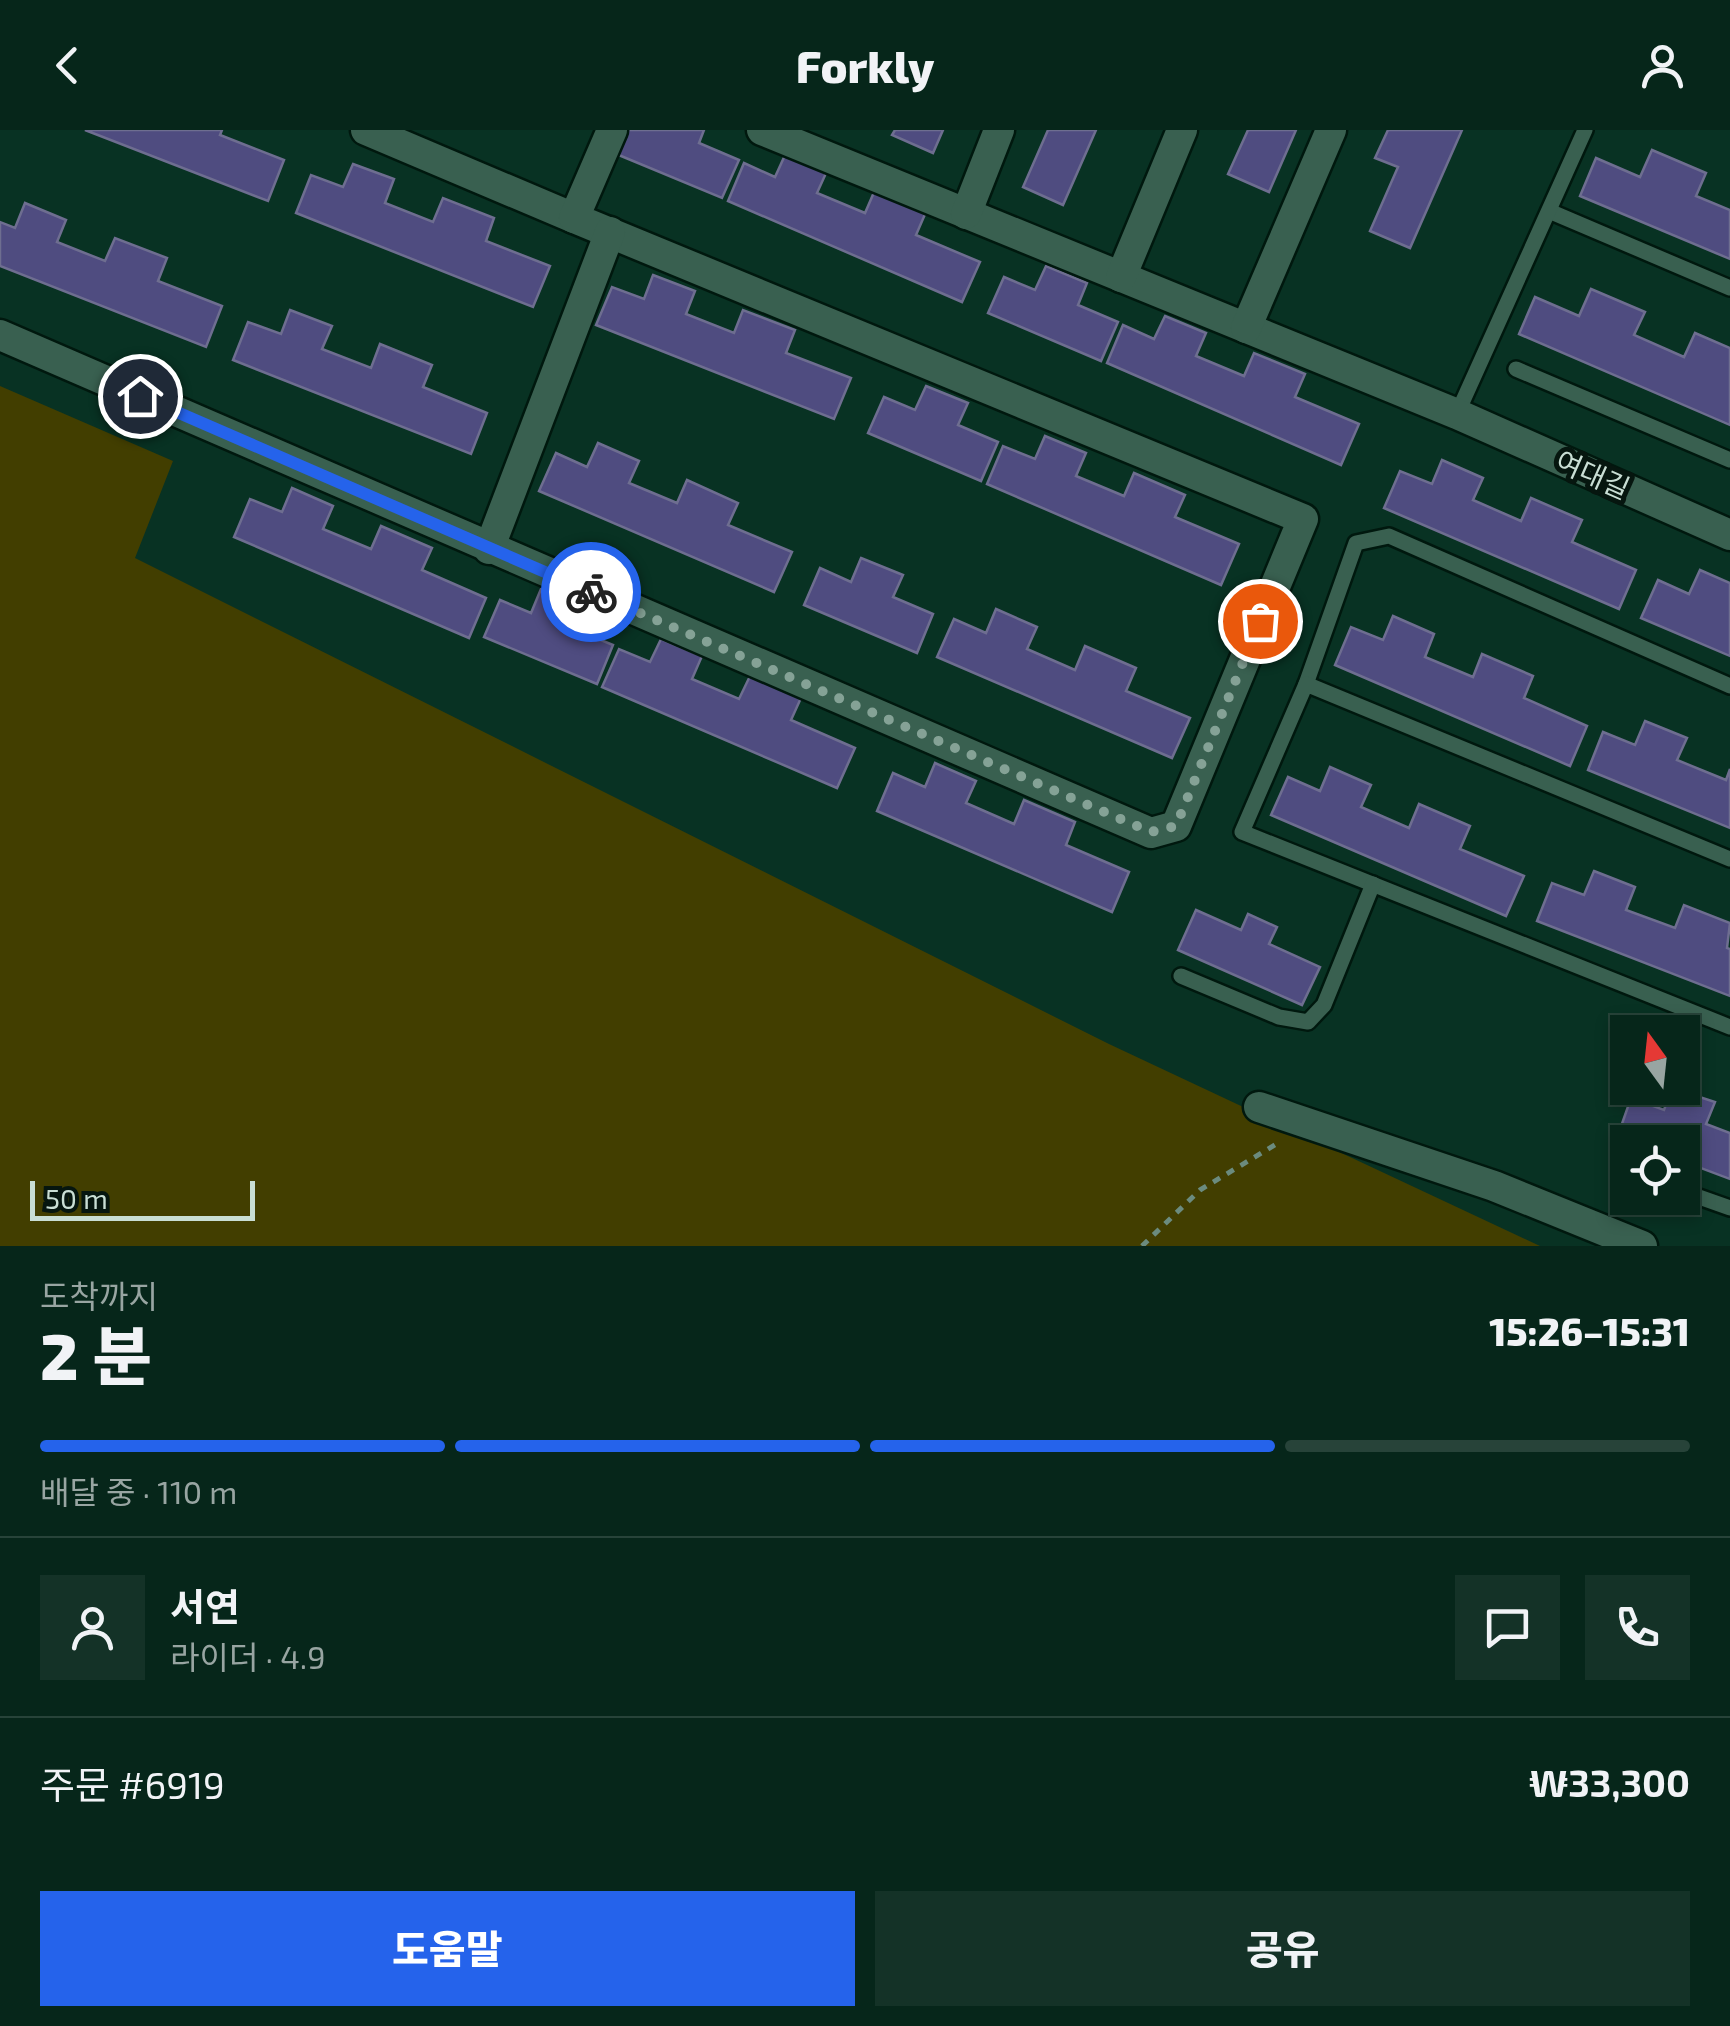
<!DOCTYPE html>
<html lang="ko">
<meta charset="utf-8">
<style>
:root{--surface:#06261a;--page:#143227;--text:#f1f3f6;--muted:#98a5a2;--line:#274339;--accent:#2563eb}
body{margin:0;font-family:"Exo 2","Noto Sans KR",sans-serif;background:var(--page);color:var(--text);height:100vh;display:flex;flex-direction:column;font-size:38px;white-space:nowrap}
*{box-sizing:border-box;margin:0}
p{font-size:32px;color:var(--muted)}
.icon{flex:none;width:55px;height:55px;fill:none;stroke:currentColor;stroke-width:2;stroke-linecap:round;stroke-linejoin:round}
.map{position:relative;height:1116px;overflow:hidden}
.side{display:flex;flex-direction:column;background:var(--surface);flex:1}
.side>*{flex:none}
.needle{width:65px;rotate:345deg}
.buttons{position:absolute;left:1610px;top:885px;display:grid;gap:20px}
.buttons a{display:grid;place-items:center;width:90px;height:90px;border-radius:0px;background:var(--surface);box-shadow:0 5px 15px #0003,0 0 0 2px var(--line);font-size:50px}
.scale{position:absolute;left:30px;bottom:25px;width:225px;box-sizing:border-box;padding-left:10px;border:5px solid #c9ded4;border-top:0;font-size:28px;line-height:35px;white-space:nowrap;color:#c9ded4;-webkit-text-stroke:8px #06160f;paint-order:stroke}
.pin{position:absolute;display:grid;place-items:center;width:85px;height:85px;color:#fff;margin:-42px;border:5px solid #fff;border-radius:50%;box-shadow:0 2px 10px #0007}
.courier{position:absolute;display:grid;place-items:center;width:100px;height:100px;margin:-50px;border:8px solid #2563eb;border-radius:50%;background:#fff;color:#222;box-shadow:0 2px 12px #0007}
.summary em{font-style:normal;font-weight:800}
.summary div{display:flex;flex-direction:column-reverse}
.summary{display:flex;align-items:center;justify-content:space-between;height:170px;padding:0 40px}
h1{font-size:65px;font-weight:800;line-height:75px}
.bar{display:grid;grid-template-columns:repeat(4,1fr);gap:15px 10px;align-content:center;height:120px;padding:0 40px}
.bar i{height:12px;border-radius:8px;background:var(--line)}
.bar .selected{background:var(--accent)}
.bar p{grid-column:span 4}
.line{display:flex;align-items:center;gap:25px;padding:0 40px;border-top:2px solid var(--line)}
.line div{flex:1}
.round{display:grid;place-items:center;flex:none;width:105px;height:105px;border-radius:0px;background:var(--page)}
.action{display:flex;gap:20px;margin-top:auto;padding:20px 40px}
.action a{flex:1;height:115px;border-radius:0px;background:var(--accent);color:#fff;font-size:40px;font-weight:800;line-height:115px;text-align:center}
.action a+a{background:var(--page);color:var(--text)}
header{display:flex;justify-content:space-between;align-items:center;height:130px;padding:0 40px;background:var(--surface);font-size:45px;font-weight:800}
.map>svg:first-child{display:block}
</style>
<header><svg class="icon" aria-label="back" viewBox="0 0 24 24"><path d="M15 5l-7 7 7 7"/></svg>Forkly<svg class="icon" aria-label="person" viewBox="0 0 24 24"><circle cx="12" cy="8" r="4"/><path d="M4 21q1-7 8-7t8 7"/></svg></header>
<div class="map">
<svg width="1730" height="1116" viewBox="0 0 1730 1116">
<rect width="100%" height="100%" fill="#083223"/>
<path fill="#423e00" d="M 0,256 L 173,331 L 135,428 L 1109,914 L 1540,1116 L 0,1116 Z"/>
<g fill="#4f4c80" stroke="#6e6e90" stroke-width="2.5">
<path d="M 85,0 L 222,0 L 220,5 L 284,30 L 268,71 Z"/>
<path d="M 618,0 L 704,0 L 699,13 L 739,30 L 722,68 L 609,21 Z"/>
<path d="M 895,0 L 943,0 L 933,23 L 892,5 Z"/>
<path d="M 1048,0 L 1096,0 L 1063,75 L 1023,57 Z"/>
<path d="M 1248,0 L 1296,0 L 1269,62 L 1228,44 Z"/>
<path d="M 1388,0 L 1462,0 L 1410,118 L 1370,101 L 1398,37 L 1375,28 Z"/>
<path d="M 1652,20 L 1706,43 L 1696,66 L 1730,80 L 1730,129 L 1580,66 L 1596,28 L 1640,47 Z"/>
<path d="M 786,23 L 827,41 L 817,63 L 865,83 L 875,60 L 926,82 L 916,105 L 980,132 L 962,172 L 728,71 L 744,33 L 775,47 Z"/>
<path d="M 353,34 L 394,49 L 385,73 L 433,92 L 443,68 L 494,88 L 486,111 L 550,136 L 533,177 L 296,83 L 311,45 L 343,57 Z"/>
<path d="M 25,73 L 66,90 L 57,112 L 105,131 L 115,108 L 167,128 L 158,151 L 222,176 L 206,217 L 0,136 L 0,92 L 15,98 Z"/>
<path d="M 1046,136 L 1087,153 L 1078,175 L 1118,192 L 1101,231 L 988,183 L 1004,147 L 1035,160 Z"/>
<path d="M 653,145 L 695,161 L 686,184 L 734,203 L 743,180 L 795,200 L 786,223 L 851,248 L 834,289 L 596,195 L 612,157 L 644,169 Z"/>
<path d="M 1591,159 L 1645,182 L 1634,205 L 1684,227 L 1695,203 L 1730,218 L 1730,295 L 1519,204 L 1535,167 L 1579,186 Z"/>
<path d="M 290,180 L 332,196 L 322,219 L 371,238 L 380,214 L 432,235 L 423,257 L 487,283 L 471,324 L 233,230 L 248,192 L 281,204 Z"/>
<path d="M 1165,186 L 1206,203 L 1196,226 L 1244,246 L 1254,223 L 1305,244 L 1295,267 L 1359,294 L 1341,335 L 1107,233 L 1123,195 L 1154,209 Z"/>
<path d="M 926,256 L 968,273 L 958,295 L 998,312 L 981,351 L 868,303 L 884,267 L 915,280 Z"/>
<path d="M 1045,306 L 1086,323 L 1076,346 L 1124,366 L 1134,343 L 1185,365 L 1175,387 L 1239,414 L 1221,455 L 987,354 L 1003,316 L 1035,329 Z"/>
<path d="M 598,313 L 639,331 L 629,353 L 677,373 L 687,350 L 738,373 L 728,395 L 792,422 L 774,462 L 539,361 L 556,323 L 587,337 Z"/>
<path d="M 1442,330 L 1483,348 L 1473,370 L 1521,391 L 1531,368 L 1582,390 L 1572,412 L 1636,440 L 1619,479 L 1384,378 L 1400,341 L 1432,354 Z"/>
<path d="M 292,358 L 333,376 L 323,399 L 371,419 L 381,396 L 432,418 L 422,440 L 486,468 L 469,508 L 234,407 L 250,369 L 282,382 Z"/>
<path d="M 861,428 L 903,445 L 893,467 L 933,484 L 917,523 L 804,475 L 820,438 L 851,452 Z"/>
<path d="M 1700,440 L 1730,453 L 1730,526 L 1641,488 L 1658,450 L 1689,464 Z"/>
<path d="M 541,459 L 583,477 L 574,499 L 613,515 L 597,554 L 484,507 L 500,470 L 531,483 Z"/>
<path d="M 996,479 L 1037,497 L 1027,519 L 1075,540 L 1085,516 L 1136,538 L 1126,561 L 1190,588 L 1172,628 L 937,527 L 954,489 L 986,503 Z"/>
<path d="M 1393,486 L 1434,504 L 1425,527 L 1473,547 L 1482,524 L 1533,546 L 1524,568 L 1587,596 L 1570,636 L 1335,535 L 1351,497 L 1383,510 Z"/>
<path d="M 661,509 L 702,526 L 692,549 L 739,569 L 750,546 L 801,568 L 791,590 L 855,618 L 837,658 L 602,557 L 619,519 L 650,532 Z"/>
<path d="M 1645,591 L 1687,608 L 1677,630 L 1726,650 L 1730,639 L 1730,698 L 1588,640 L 1603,602 L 1635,615 Z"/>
<path d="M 935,633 L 976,651 L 966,673 L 1014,694 L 1024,670 L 1075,692 L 1066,715 L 1129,742 L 1112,782 L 877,681 L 893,643 L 925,657 Z"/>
<path d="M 1330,637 L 1371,655 L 1361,677 L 1409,698 L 1419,674 L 1470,696 L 1460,719 L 1524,746 L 1506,786 L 1271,685 L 1288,647 L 1320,661 Z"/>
<path d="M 1594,741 L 1635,757 L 1626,780 L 1675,798 L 1684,775 L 1730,793 L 1727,818 L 1730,819 L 1730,866 L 1537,791 L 1552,753 L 1584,765 Z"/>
<path d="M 1196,780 L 1241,800 L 1248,784 L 1277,797 L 1269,814 L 1320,837 L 1302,875 L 1178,820 Z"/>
<path d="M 1672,958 L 1715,972 L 1706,994 L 1730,1003 L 1730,1049 L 1682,1031 L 1682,1012 L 1631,1012 L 1617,1008 L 1631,968 L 1664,980 Z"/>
</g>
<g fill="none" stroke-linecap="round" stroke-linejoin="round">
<defs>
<g id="lane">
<path d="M 1549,81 L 1730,158"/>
<path d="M 1516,239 L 1730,330"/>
<path d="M 1457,284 L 1585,0"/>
<path d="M 1306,554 L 1356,413 L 1389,406 L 1730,556"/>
<path d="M 1730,729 L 1306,554 L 1242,702 L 1730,897"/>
<path d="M 1181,846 L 1279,887 L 1308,892 L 1324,875 L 1373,754"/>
<path d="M 1618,1038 L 1628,1041"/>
<path d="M 1682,1061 L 1730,1078"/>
</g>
<g id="street">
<path d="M 366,0 L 574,88"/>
<path d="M 762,0 L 1457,284 L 1730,405"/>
<path d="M 966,84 L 999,0"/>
<path d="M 1121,147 L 1182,0"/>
<path d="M 1246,198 L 1331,0"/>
<path d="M 0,205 L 1151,703 L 1176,696 L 1303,389 L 574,88 L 612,0"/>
<path d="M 489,419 L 610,102"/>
<path d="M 1259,977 L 1494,1056 L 1642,1116"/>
</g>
</defs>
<use href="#lane" stroke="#00180e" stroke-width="20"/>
<use href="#street" stroke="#00180e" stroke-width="35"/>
<path stroke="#6b8b7e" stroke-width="5" stroke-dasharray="8 8" stroke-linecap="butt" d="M 1142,1116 L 1200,1060 L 1278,1013"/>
<use href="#lane" stroke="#396050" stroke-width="15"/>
<use href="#street" stroke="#396050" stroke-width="30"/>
</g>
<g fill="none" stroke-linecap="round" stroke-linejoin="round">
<path stroke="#85a296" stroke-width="10" stroke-dasharray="0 18" d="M 591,462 L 1151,702 L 1176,696 L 1260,491"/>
<path stroke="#2563eb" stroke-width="12" d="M 140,266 L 591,462"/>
</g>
<g text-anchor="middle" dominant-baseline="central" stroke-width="10" stroke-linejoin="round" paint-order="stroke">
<g font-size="28" fill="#c9ded4" stroke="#06160f">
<text transform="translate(1593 344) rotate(24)">여대길</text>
</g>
</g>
</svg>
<div class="buttons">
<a><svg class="needle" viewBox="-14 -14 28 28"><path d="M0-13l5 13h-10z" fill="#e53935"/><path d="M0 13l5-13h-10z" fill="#98a5a2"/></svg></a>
<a><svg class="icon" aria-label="locate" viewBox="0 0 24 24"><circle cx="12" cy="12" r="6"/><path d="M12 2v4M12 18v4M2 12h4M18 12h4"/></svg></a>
</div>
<div class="scale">50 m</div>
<div class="pin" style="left:1260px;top:491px;background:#ea580c"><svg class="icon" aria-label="bag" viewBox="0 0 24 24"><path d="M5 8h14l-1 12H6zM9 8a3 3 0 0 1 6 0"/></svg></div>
<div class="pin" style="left:140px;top:266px;background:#1f2937"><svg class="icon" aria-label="home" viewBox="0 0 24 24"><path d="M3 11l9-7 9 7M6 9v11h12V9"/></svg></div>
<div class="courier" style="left:591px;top:462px"><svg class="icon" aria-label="bike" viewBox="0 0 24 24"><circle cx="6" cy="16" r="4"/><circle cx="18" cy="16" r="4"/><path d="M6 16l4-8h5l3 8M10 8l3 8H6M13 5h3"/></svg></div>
</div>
<section class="side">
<div class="summary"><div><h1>2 분</h1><p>도착까지</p></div><em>15:26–15:31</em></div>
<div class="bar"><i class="selected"></i><i class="selected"></i><i class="selected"></i><i></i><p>배달 중 · 110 m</p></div>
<div class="line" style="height:180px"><a class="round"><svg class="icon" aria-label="person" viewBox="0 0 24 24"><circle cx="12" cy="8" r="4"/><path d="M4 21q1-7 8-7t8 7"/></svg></a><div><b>서연</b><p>라이더 · 4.9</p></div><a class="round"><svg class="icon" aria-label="chat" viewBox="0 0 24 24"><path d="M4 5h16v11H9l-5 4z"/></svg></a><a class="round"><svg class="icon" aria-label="phone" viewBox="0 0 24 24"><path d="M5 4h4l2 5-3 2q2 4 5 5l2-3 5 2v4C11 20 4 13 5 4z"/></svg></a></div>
<div class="line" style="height:130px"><div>주문 #6919</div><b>₩33,300</b></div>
<div class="action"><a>도움말</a><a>공유</a></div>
</section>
